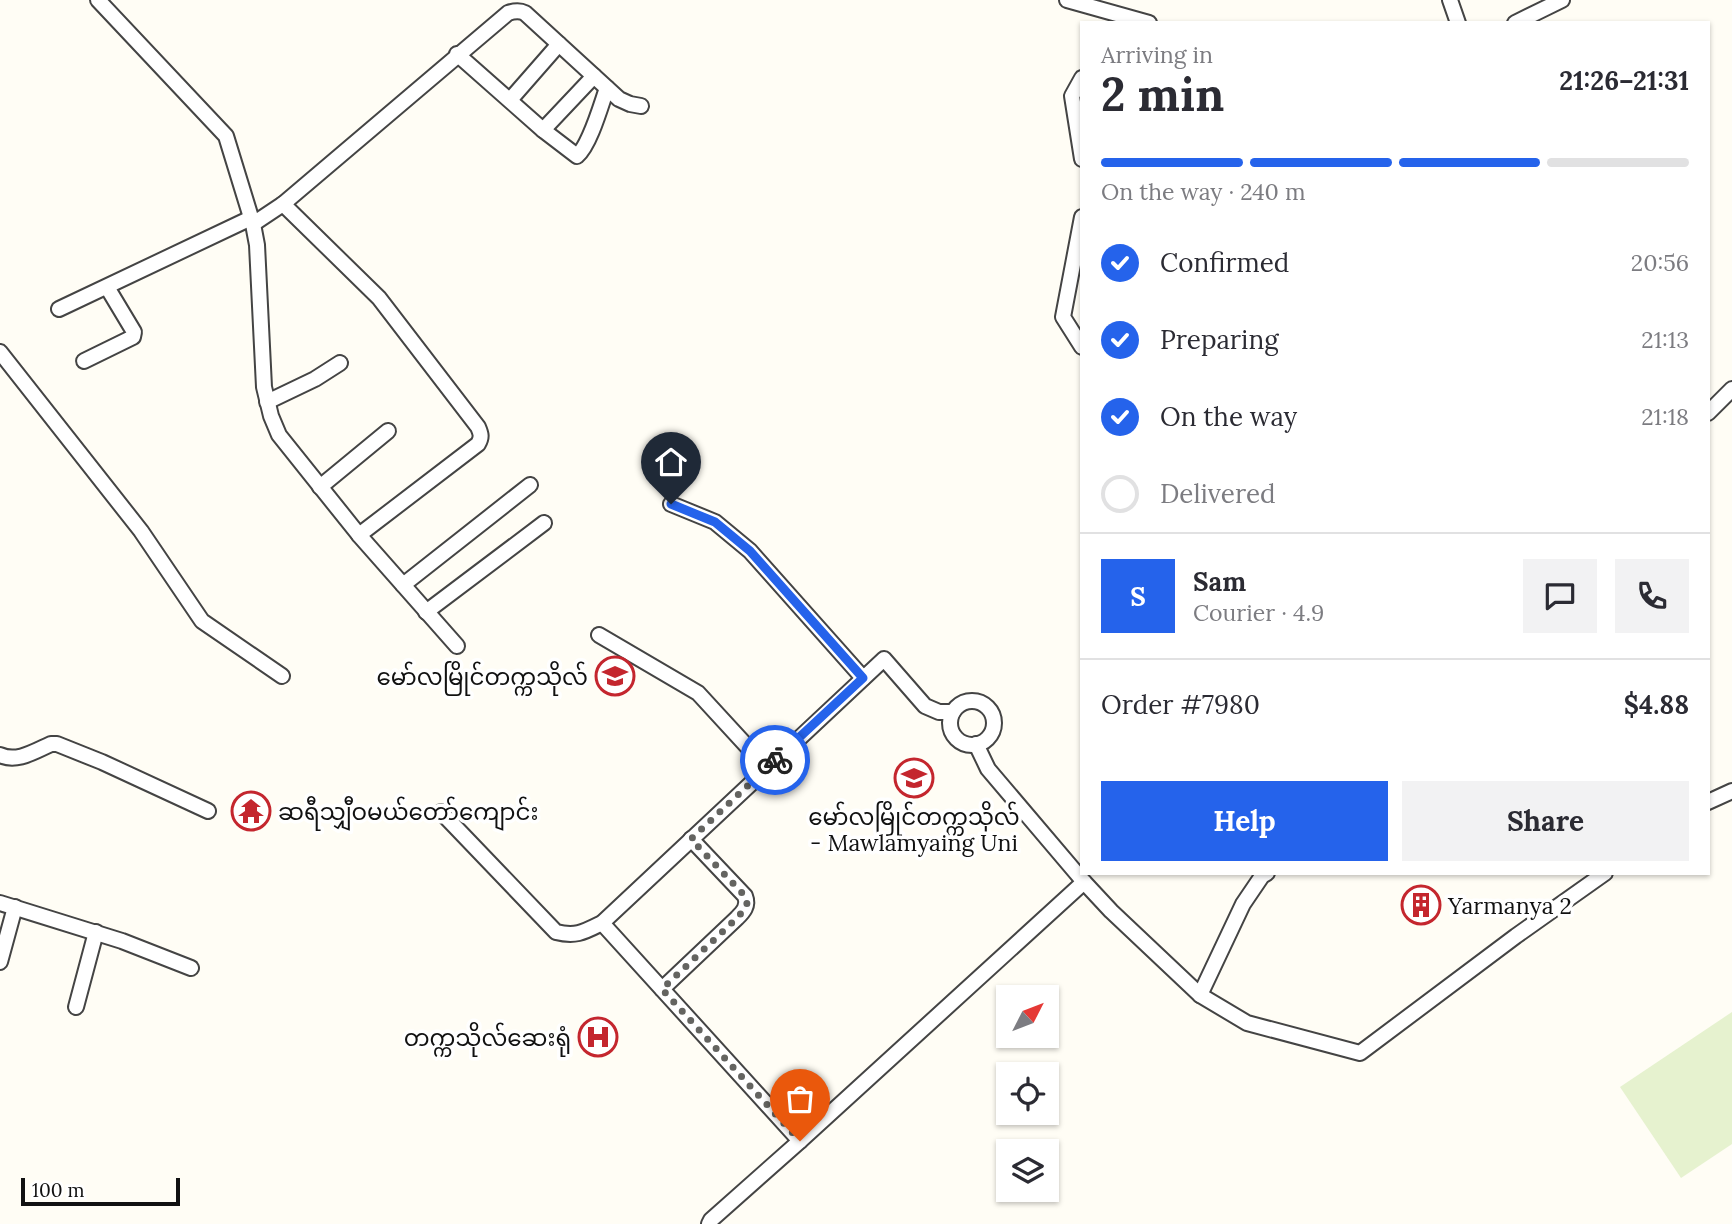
<!DOCTYPE html>
<meta charset="utf-8">
<style>
:root{--surface:#fff;--page:#f2f2f3;--text:#2b2b33;--muted:#7c7c81;--line:#e1e1e2;--accent:#2563eb}
body{margin:0;font-family:Lora,"Noto Sans Myanmar",serif;background:var(--page);color:var(--text);height:100vh;display:flex;flex-direction:column;font-size:26px;white-space:nowrap}
*{box-sizing:border-box;margin:0}
p{font-size:23px;color:var(--muted)}
.icon{flex:none;width:38px;height:38px;fill:none;stroke:currentColor;stroke-width:2;stroke-linecap:round;stroke-linejoin:round}
.map{position:relative;flex:1;overflow:hidden}
.panel{position:absolute;left:1080px;top:21px;width:630px;height:854px;display:flex;flex-direction:column;background:var(--surface);border-radius:0px;box-shadow:0 2px 5px #0004}
.panel>*{flex:none}
.needle{width:46px;rotate:48deg}
.controls{position:absolute;left:996px;top:985px;display:grid;gap:14px}
.controls a{display:grid;place-items:center;width:63px;height:63px;border-radius:0px;background:var(--surface);box-shadow:0 2px 5px #0004;font-size:35px}
.scale{position:absolute;left:21px;bottom:18px;width:159px;box-sizing:border-box;padding-left:7px;border:4px solid #111;border-top:0;font-size:19px;line-height:24px;white-space:nowrap;color:#111;-webkit-text-stroke:5px #fff;paint-order:stroke}
.pin{position:absolute;display:grid;place-items:center;width:60px;height:60px;color:#fff;margin:-72px -30px;border-radius:50% 50% 50% 0;rotate:-45deg;box-shadow:0 0 7px #0007}
.pin .icon{rotate:45deg}
.courier{position:absolute;display:grid;place-items:center;width:70px;height:70px;margin:-35px;border:5px solid #2563eb;border-radius:50%;background:#fff;color:#222;box-shadow:0 2px 9px #0007}
.head em{font-style:normal;font-weight:800}
.head div{display:flex;flex-direction:column-reverse}
.head{display:flex;align-items:center;justify-content:space-between;height:119px;padding:0 21px}
h1{font-size:46px;font-weight:800;line-height:52px}
.bar{display:grid;grid-template-columns:repeat(4,1fr);gap:10px 7px;align-content:center;height:84px;padding:0 21px}
.bar i{height:9px;border-radius:5px;background:var(--line)}
.bar .active{background:var(--accent)}
.bar p{grid-column:span 4}
.line{display:flex;align-items:center;gap:18px;padding:0 21px;border-top:2px solid var(--line)}
.line div{flex:1}
.round{display:grid;place-items:center;flex:none;width:74px;height:74px;border-radius:0px;background:var(--page)}
ol{padding:0 21px;list-style:none}
li{display:flex;align-items:center;gap:21px;height:77px}
li p{margin-inline-start:auto}
li .icon{padding:7px;border-radius:50%;background:var(--accent);color:#fff;stroke-width:4}
li:last-child{color:var(--muted)}
li i{width:38px;height:38px;border:4px solid var(--line);border-radius:50%}
.action{display:flex;gap:14px;margin-top:auto;padding:14px 21px}
.action a{flex:1;height:80px;border-radius:0px;background:var(--accent);color:#fff;font-size:28px;font-weight:800;line-height:80px;text-align:center}
.action a+a{background:var(--page);color:var(--text)}
.map>svg:first-child{display:block}
</style>
<div class="map">
<svg width="1732" height="1224" viewBox="0 0 1732 1224">
<rect width="100%" height="100%" fill="#fffdf5"/>
<path fill="#e6f2cf" d="M 1732,1012 L 1732,1144 L 1681,1178 L 1620,1087 Z"/>
<g fill="none" stroke-linecap="round" stroke-linejoin="round">
<defs>
<g id="minor">
<path d="M 98,0 L 226,136 L 253,224 L 257,245 L 264,387 L 271,416 L 279,435 L 359,535 L 457,646"/>
<path d="M 1067,0 L 1149,23"/>
<path d="M 1450,0 L 1458,23"/>
<path d="M 1515,23 L 1562,0"/>
<path d="M 457,54 L 543,130 L 577,156 C 590,145 601,105 607,88"/>
<path d="M 1082,78 L 1072,96 L 1082,159"/>
<path d="M 510,100 L 559,44"/>
<path d="M 543,130 L 594,76"/>
<path d="M 283,204 L 379,298 L 478,427 C 481,434 482,437 478,444 L 359,535"/>
<path d="M 1082,217 L 1063,317 L 1082,347"/>
<path d="M 253,224 L 283,204 L 508,13 C 514,11 519,10 525,13 L 619,99 L 630,104 L 641,106"/>
<path d="M 59,309 L 251,218"/>
<path d="M 0,352 L 141,531 L 202,621 L 282,676"/>
<path d="M 84,361 L 133,337 L 134,332 L 107,287"/>
<path d="M 267,402 L 315,379 L 340,363"/>
<path d="M 1708,413 L 1732,389"/>
<path d="M 320,487 L 388,431"/>
<path d="M 671,504 L 715,522 L 750,551 L 863,678"/>
<path d="M 403,585 L 530,485"/>
<path d="M 426,612 L 544,523"/>
<path d="M 599,635 L 698,693 L 767,768"/>
<circle cx="972" cy="723" r="22"/>
<path d="M 976,744 L 988,769 L 1084,882 L 1111,911 L 1200,995 L 1247,1023 L 1360,1053 L 1516,936 L 1605,873"/>
<path d="M 0,755 C 17,763 35,751 51,744 L 57,744 L 102,762 L 208,811"/>
<path d="M 1708,802 L 1732,791"/>
<path d="M 441,812 L 556,932 C 576,937 584,932 602,923"/>
<path d="M 0,903 L 122,941 L 191,968"/>
<path d="M 0,962 L 15,907"/>
<path d="M 662,989 L 737,918 C 743,912 749,906 745,896 L 691,839"/>
<path d="M 1200,995 L 1243,904 L 1262,876 L 1267,873"/>
<path d="M 76,1007 L 96,932"/>
<path d="M 800,1141 L 602,923 L 884,659 L 925,706 L 939,712 L 953,712"/>
<path d="M 709,1224 L 711,1220 L 800,1141 L 1084,882"/>
</g>
</defs>
<use href="#minor" stroke="#444" stroke-width="18"/>
<use href="#minor" stroke="#fff" stroke-width="14"/>
</g>
<g fill="none" stroke-linecap="round" stroke-linejoin="round">
<path stroke="#646461" stroke-width="7" stroke-dasharray="0 12.6" d="M 775,760 L 691,839 L 745,896 L 747,904 L 744,910 L 737,918 L 662,989 L 800,1141"/>
<path stroke="#2563eb" stroke-width="9" d="M 671,504 L 715,522 L 750,551 L 863,678 L 775,760"/>
</g>
<defs>
<symbol id="university-ring" viewBox="-11 -11 22 22"><circle r="9.5" fill="#fff" stroke="#c4262e" stroke-width="1.5"/><path d="M0-5L7-2L0 1L-7-2ZM-4 1L0 2.5L4 1V4Q0 6-4 4Z" fill="#c4262e"/></symbol>
<symbol id="temple-ring" viewBox="-11 -11 22 22"><circle r="9.5" fill="#fff" stroke="#c4262e" stroke-width="1.5"/><path d="M0-6L5-2H3V0L6.5 2.5H4V6H1.5V3h-3V6H-4V2.5H-6.5L-3 0V-2H-5Z" fill="#c4262e"/></symbol>
<symbol id="building-ring" viewBox="-11 -11 22 22"><circle r="9.5" fill="#fff" stroke="#c4262e" stroke-width="1.5"/><path d="M-4-6H4V6H1V3H-1V6H-4ZM-2.5-4.3h1.7v1.8h-1.7ZM.8-4.3h1.7v1.8H.8ZM-2.5-1h1.7V.8h-1.7ZM.8-1h1.7V.8H.8Z" fill="#c4262e"/></symbol>
<symbol id="hospital-ring" viewBox="-11 -11 22 22"><circle r="9.5" fill="#fff" stroke="#c4262e" stroke-width="1.5"/><path d="M-5-5h3v3.5h4V-5h3V5h-3V1.5h-4V5h-3Z" fill="#c4262e"/></symbol>
</defs>
<g fill-rule="evenodd">
<use href="#university-ring" x="593" y="654" width="44" height="44"/>
<use href="#university-ring" x="892" y="756" width="44" height="44"/>
<use href="#temple-ring" x="229" y="789" width="44" height="44"/>
<use href="#building-ring" x="1399" y="883" width="44" height="44"/>
<use href="#hospital-ring" x="576" y="1015" width="44" height="44"/>
</g>
<g text-anchor="middle" dominant-baseline="central" stroke-width="7" stroke-linejoin="round" paint-order="stroke">
<g font-size="23" fill="#111" stroke="#fff" text-anchor="end">
<text x="588" y="676">မော်လမြိုင်တက္ကသိုလ်</text>
<text x="278" y="811" text-anchor="start">ဆရီသျှီဝမယ်တော်ကျောင်း</text>
<text x="914" y="816" text-anchor="middle">မော်လမြိုင်တက္ကသိုလ်<tspan x="914" dy="26">- Mawlamyaing Uni</tspan></text>
<text x="1448" y="905" text-anchor="start">Yarmanya 2</text>
<text x="571" y="1037">တက္ကသိုလ်ဆေးရုံ</text>
</g>
</g>
</svg>
<div class="controls">
<a><svg class="needle" viewBox="-14 -14 28 28"><path d="M0-13l5 13h-10z" fill="#e53935"/><path d="M0 13l5-13h-10z" fill="#7c7c81"/></svg></a>
<a><svg class="icon" aria-label="locate" viewBox="0 0 24 24"><circle cx="12" cy="12" r="6"/><path d="M12 2v4M12 18v4M2 12h4M18 12h4"/></svg></a>
<a><svg class="icon" aria-label="layers" viewBox="0 0 24 24"><path d="M12 4l9 5-9 5-9-5zM3 14l9 5 9-5"/></svg></a>
</div>
<div class="scale">100 m</div>
<div class="pin" style="left:800px;top:1141px;background:#ea580c"><svg class="icon" aria-label="bag" viewBox="0 0 24 24"><path d="M5 8h14l-1 12H6zM9 8a3 3 0 0 1 6 0"/></svg></div>
<div class="pin" style="left:671px;top:504px;background:#1f2937"><svg class="icon" aria-label="home" viewBox="0 0 24 24"><path d="M3 11l9-7 9 7M6 9v11h12V9"/></svg></div>
<div class="courier" style="left:775px;top:760px"><svg class="icon" aria-label="bike" viewBox="0 0 24 24"><circle cx="6" cy="16" r="4"/><circle cx="18" cy="16" r="4"/><path d="M6 16l4-8h5l3 8M10 8l3 8H6M13 5h3"/></svg></div>
<section class="panel">
<div class="head"><div><h1>2 min</h1><p>Arriving in</p></div><em>21:26–21:31</em></div>
<div class="bar"><i class="active"></i><i class="active"></i><i class="active"></i><i></i><p>On the way · 240 m</p></div>
<ol>
<li><svg class="icon" aria-label="check" viewBox="0 0 24 24"><path d="M5 12l5 5 9-10"/></svg>Confirmed<p>20:56</p></li>
<li><svg class="icon" aria-label="check" viewBox="0 0 24 24"><path d="M5 12l5 5 9-10"/></svg>Preparing<p>21:13</p></li>
<li><svg class="icon" aria-label="check" viewBox="0 0 24 24"><path d="M5 12l5 5 9-10"/></svg>On the way<p>21:18</p></li>
<li><i></i>Delivered</li>
</ol>
<div class="line" style="height:126px"><b class="round" style="background:var(--accent);color:#fff">S</b><div><b>Sam</b><p>Courier · 4.9</p></div><a class="round"><svg class="icon" aria-label="chat" viewBox="0 0 24 24"><path d="M4 5h16v11H9l-5 4z"/></svg></a><a class="round"><svg class="icon" aria-label="phone" viewBox="0 0 24 24"><path d="M5 4h4l2 5-3 2q2 4 5 5l2-3 5 2v4C11 20 4 13 5 4z"/></svg></a></div>
<div class="line" style="height:91px"><div>Order #7980</div><b>$4.88</b></div>
<div class="action"><a>Help</a><a>Share</a></div>
</section>
</div>
